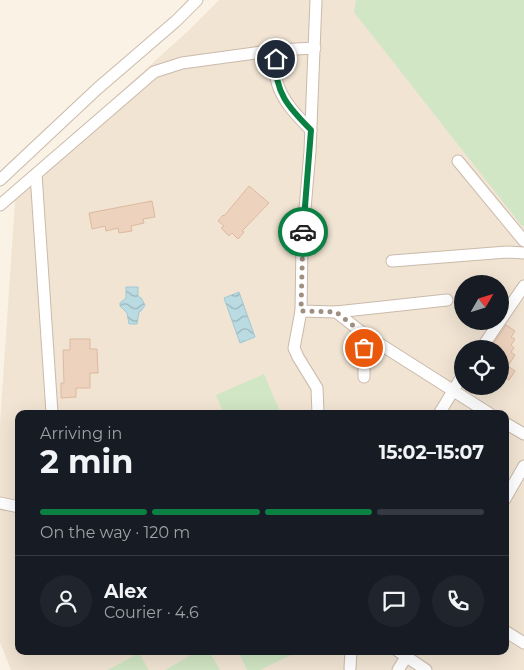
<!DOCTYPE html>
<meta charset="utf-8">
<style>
:root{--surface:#171b24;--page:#20242c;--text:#f1f3f6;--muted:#9ea1a6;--line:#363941;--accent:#0b8043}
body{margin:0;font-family:Montserrat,sans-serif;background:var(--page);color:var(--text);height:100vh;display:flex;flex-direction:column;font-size:19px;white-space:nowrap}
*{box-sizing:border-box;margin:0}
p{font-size:16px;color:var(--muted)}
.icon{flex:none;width:28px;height:28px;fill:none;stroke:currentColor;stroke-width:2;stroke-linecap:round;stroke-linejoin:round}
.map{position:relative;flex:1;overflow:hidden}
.side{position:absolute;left:15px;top:410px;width:494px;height:245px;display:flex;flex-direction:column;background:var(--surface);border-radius:10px;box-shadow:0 5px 20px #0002}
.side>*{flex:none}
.needle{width:32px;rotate:51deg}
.buttons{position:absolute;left:454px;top:275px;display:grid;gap:10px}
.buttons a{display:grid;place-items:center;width:55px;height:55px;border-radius:50%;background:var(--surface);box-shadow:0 5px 20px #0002;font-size:25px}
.pin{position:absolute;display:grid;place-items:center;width:42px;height:42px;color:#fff;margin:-21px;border:2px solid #fff;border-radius:50%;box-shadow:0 1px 5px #0007}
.courier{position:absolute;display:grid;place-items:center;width:50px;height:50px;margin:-25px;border:4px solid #0b8043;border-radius:50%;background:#fff;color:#222;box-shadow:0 1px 6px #0007}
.head em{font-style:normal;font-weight:700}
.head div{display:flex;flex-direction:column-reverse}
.head{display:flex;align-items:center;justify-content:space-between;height:85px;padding:0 25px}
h1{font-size:32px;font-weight:700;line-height:38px}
.bar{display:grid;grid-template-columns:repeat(4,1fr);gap:8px 5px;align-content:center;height:60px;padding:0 25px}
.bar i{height:6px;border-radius:4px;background:var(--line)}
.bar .selected{background:var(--accent)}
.bar p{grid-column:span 4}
.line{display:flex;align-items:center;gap:12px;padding:0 25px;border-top:1px solid var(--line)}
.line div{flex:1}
.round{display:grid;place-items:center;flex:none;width:52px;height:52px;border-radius:26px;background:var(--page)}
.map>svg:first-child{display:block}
</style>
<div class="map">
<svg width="524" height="670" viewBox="0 0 524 670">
<defs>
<pattern id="water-waves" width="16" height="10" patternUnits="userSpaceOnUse" patternTransform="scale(1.25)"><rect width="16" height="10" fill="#badbe2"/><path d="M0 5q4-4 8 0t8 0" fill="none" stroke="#9cb5b9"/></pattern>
</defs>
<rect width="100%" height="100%" fill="#faf2e4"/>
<path fill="#f1e4d3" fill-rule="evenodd" d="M 219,0 L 524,0 L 524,670 L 11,670 L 0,642 L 0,424 L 16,187 L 188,31 ZM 462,284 L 500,284 L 500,321 L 462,321 ZM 462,349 L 500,349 L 500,386 L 462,386 ZM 19,414 L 505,414 L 505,651 L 19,651 Z"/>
<g fill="#d1e6c4">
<path d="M 356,0 L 524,0 L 524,226 L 522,226 L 354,12 Z"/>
<path d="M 264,374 L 281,414 L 224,414 L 216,395 Z"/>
<path d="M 198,651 L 209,651 L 220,670 L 165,670 Z"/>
<path d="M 238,651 L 296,651 L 297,652 L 260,670 L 247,670 Z"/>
<path d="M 139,653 L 149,670 L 108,670 Z"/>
</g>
<g fill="url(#water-waves)" stroke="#a1c9d3">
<path d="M 126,287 L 138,287 L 138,296 L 141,298 L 145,305 L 141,311 L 139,312 L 137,324 L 129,324 L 127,313 L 120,306 L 120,303 L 126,298 Z"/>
<path d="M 239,292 L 255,337 L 240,343 L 224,298 Z"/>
</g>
<g fill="#edd2be" stroke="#deb9a0">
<path d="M 249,186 L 269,203 L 242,231 L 244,232 L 238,239 L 232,233 L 229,236 L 221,228 L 224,226 L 218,221 L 223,215 L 224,216 Z"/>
<path d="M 152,201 L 155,217 L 143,219 L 144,223 L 131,226 L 132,231 L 119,233 L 118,228 L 106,231 L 105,226 L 92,229 L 89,213 Z"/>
<path d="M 506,325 L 515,331 L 511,337 L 515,339 L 511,345 L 514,348 L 511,352 L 515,355 L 508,366 L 515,371 L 509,380 L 501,376 L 500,377 L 500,349 L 490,349 Z"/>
<path d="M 70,339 L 90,339 L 90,349 L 97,349 L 98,373 L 90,373 L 90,388 L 76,388 L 76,397 L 61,398 L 61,383 L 64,383 L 63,350 L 70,350 Z"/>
</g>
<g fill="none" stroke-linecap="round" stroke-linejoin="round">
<defs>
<g id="street">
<path d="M 316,0 L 310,151 L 302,244 L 301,311 L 336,312 L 447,300"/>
<path d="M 311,130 C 298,117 282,101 277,82 C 274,72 276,60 277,50 L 315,48"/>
<path d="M 458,161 L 524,241"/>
<path d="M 36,174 L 52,413"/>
<path d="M 0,180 L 97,89 L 176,21 L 197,0"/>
<path d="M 0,205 L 154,72 L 182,63 L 277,50"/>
<path d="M 392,261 L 507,252 L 524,253"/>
<path d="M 301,311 L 294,348 L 298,357 L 317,388 L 318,414"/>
<path d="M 336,312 L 364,334 L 490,414"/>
<path d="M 500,321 L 524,286"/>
<path d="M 481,349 L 500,321"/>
<path d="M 364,377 L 364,334"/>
<path d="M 439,414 L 462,376"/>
<path d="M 505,423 L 524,434"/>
<path d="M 505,499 L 524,466"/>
<path d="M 0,503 L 19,507"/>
<path d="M 505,631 L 524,643"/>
<path d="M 398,651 L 426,670"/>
<path d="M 350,668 L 351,651"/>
<path d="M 398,670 L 410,651"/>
</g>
</defs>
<use href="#street" stroke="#cabaab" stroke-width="13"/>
<use href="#street" stroke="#fff" stroke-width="11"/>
</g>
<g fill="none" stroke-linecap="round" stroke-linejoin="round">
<path stroke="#a08f81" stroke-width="5" stroke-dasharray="0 9" d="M 303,232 L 301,311 L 336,312 L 364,334 L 364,348"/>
<path stroke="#0b8043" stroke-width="6" d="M 276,59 C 274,92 289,108 311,130 L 303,232"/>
</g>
</svg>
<div class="buttons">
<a><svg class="needle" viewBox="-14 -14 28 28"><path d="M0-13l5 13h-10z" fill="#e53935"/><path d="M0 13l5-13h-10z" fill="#9ea1a6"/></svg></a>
<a><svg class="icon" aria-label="locate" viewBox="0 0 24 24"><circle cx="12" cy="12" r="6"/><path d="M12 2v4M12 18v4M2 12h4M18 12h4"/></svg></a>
</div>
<div class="pin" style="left:364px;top:348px;background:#ea580c"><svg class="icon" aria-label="bag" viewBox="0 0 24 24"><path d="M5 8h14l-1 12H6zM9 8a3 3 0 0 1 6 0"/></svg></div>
<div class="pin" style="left:276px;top:59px;background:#1f2937"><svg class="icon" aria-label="home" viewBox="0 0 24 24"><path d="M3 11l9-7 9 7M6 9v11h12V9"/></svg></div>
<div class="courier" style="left:303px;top:232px"><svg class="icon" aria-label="car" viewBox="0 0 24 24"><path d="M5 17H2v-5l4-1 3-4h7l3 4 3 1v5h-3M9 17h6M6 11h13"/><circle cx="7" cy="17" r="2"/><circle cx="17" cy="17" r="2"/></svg></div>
<section class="side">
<div class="head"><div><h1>2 min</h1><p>Arriving in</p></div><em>15:02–15:07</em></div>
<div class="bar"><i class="selected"></i><i class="selected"></i><i class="selected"></i><i></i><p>On the way · 120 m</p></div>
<div class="line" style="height:90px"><a class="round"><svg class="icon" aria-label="person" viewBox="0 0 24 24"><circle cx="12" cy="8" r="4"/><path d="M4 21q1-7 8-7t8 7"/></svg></a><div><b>Alex</b><p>Courier · 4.6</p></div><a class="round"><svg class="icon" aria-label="chat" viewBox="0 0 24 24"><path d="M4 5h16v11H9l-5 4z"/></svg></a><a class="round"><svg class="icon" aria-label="phone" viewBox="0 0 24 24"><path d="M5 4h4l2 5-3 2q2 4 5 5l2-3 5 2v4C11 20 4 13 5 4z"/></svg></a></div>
</section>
</div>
